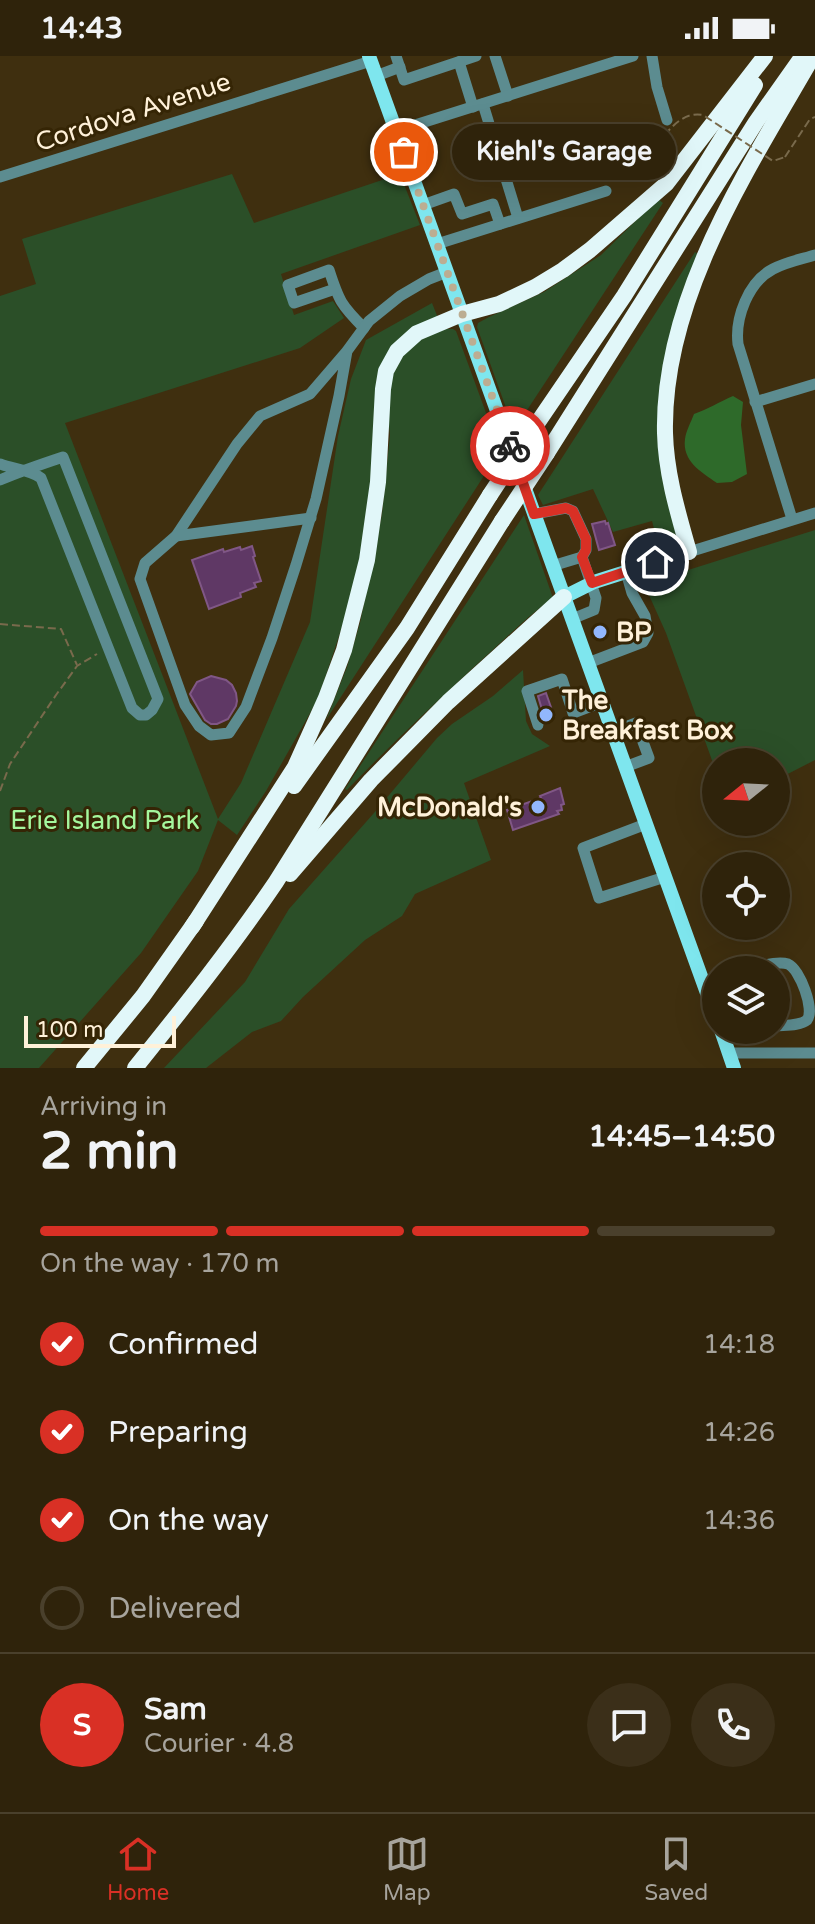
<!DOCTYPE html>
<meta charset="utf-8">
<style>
:root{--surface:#2f230b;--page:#3b2f19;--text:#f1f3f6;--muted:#a7a49d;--line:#4a402c;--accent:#d93025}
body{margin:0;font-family:"Varela Round",sans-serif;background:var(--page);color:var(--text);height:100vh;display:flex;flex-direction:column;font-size:30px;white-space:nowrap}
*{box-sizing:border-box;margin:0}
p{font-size:26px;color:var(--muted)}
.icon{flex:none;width:44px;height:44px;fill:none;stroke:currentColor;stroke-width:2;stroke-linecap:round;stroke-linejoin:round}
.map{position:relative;height:1012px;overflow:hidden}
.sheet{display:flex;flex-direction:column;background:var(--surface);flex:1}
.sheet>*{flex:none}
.needle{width:52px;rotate:252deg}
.fabs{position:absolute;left:702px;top:692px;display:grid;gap:16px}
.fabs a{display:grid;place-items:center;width:88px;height:88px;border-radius:50%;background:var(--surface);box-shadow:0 8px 32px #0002,0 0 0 2px var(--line);font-size:40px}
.scale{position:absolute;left:24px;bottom:20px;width:152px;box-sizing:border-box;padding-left:8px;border:4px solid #fff1d9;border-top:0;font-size:22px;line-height:28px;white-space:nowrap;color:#fff1d9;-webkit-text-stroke:6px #352505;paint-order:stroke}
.pin{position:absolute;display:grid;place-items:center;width:68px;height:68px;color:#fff;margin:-34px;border:4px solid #fff;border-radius:50%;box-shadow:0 2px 8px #0007}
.courier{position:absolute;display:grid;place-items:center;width:80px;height:80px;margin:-40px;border:6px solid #d93025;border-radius:50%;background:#fff;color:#222;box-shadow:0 2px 10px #0007}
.bubble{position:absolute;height:56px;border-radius:28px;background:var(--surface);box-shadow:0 8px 32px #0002,0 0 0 2px var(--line);font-size:26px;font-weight:700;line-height:56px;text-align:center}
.head em{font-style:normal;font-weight:700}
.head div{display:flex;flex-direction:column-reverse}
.head{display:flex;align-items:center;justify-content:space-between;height:136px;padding:0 40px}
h1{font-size:52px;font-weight:700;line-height:60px}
.bar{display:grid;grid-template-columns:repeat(4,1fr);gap:12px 8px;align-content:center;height:96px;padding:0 40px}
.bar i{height:10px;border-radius:6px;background:var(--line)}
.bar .active{background:var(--accent)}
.bar p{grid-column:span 4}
.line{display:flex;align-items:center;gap:20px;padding:0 40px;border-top:2px solid var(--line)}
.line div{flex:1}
.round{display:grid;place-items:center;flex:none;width:84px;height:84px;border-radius:42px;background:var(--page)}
ol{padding:0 40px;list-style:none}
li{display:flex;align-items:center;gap:24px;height:88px}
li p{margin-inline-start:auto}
li .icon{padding:8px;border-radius:50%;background:var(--accent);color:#fff;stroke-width:4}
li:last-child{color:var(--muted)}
li i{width:44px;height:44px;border:4px solid var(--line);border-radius:50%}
.status{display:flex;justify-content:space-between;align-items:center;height:56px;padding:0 40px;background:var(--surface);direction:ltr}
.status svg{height:22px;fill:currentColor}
.dock{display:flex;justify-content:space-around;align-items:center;height:112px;border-top:2px solid var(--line);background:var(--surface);font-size:22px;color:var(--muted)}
.dock a{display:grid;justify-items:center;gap:4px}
.dock .active{color:var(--accent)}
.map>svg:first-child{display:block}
</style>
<div class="status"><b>14:43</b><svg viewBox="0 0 49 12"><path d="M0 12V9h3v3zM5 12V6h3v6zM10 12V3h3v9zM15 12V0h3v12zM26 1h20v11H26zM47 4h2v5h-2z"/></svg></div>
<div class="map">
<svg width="815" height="1012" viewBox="0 0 815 1012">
<rect width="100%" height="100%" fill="#3f2f0f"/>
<g fill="#2b4f28">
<path d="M 232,118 L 254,167 L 400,118 L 420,169 L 281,218 L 294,259 L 333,245 L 344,262 L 300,292 L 65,367 L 218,763 L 241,727 L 310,566 L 338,380 L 351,323 L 366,284 L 432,247 L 438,262 L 377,321 L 371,427 L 365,481 L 345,562 L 318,643 L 266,735 L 237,779 L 218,764 L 198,815 L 141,897 L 39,1012 L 0,1012 L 0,240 L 36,228 L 22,183 Z"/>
<path d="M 658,143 L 663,147 L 514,374 L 477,271 L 478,267 L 489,261 L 544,236 L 601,199 Z"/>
<path d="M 695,196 L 699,199 L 684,231 L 665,300 L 659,373 L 679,484 L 672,495 L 661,499 L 652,465 L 613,476 L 593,433 L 543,449 L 538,439 Z"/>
<path d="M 445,273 L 453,273 L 456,275 L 500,395 L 326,664 L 347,611 L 360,567 L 382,458 L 390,379 L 387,353 L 391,321 L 406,294 L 420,283 Z"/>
<path d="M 524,459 L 553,542 C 525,562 501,587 475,610 C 431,651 388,691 347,734 L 345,733 Z"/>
<path d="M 815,474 L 815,704 L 776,724 L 776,706 L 716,706 L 716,720 L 713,707 L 666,577 L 644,528 Z"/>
<path d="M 523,614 L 526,665 L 532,678 L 550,690 L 464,727 L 491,804 L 415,838 L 402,860 L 365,884 L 303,941 L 281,965 L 252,976 L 206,1012 L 164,1012 L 245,926 L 289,853 L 374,757 L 437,682 L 452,668 L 493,640 Z"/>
</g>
<path fill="#2e6a2a" d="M 733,340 L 743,346 L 741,369 L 747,418 L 732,426 L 717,427 C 701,416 682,405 685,383 C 686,375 691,366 694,358 C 708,353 719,346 733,340 Z"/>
<g fill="#5f3865" stroke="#805786" stroke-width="2">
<path d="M 605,465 L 606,468 L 608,467 L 615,489 L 599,494 L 592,468 Z"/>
<path d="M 252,490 L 255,500 L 253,501 L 261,525 L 254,527 L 256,531 L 240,537 L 241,541 L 209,553 L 192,504 L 223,493 L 224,496 L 240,491 L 241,494 Z"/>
<path d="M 211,620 L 226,624 L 232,629 L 236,637 L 237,645 L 236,650 L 228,663 L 217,668 L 211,668 L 205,664 L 190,638 L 197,626 Z"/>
<path d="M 546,637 L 554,660 L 545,664 L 538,640 Z"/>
<path d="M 560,732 L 564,748 L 561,749 L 562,754 L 557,755 L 559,758 L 513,774 L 507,754 L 541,742 L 540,740 Z"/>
</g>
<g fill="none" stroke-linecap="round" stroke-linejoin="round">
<g stroke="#796a4c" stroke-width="2" stroke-dasharray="8 4" stroke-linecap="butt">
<path d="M 785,101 L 810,63 L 815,61"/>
<path d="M 0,568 L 61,573 L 77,609"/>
<path d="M 0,735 L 10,708 L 56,639 L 77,610 L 97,598"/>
</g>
<g stroke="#5c8c90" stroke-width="11">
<path d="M 396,0 L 404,24 L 476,0"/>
<path d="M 495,0 L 508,40"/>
<path d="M 652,0 L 657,31 L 667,64"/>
<path d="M 459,6 L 473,51"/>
<path d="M 376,20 L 400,11"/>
<path d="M 483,48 L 518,162"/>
<path d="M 396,75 L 633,0"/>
<path d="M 0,121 L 371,5"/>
<path d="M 423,149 L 454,138 L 462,158 L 493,148 L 500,168"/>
<path d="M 437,188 L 606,135"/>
<path d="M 335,233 L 294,247 L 288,229 L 329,214 C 339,245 341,249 364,272"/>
<path d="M 347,295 L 310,338 L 260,360 L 237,388 L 176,480 L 145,507 L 140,523 L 185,649 L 199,670 L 211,679 L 229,677 L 246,651 L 272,582 L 296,509 L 316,443 L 339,340 L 347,295 L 369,265 L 400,240 L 429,223 L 447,216"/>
<path d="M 755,346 L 815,328"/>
<path d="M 0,408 C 13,413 30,414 41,422 L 132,652 L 140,659 L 146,659 L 152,654 L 158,643 L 63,401 C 42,408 21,415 0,424"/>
<path d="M 534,458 L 566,452 L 573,455 L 586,483 L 586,494 L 582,501 L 596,542 L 594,554 L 572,563"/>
<path d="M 792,463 L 738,288 C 735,262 748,226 773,213 C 786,206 802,203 815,199"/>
<path d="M 176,480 L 311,462"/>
<path d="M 689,496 L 815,457"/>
<path d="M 552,510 L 582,501"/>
<path d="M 588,607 L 643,586 L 648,577 L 645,560 L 632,537 L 626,516"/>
<path d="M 538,669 L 527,635 L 562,623 L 573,657 L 602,646"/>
<path d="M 612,676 L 636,667 L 649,702 L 625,711"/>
<path d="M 646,768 L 583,792 L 599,842 L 665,821"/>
<path d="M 744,914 C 757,912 776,904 788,908 C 800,913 815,954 807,964 C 800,970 784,969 776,970"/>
<path d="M 722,978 L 735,974"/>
<path d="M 729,997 L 815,997"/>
</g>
<g stroke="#7ee6ee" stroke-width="14">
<path d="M 369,0 L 716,962"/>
<path d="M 564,541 L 594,526 L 689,496"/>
<path d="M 721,974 L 734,1012"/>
</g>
<g stroke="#e1f7f9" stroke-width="16">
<path d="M 536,369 L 624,240 L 755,29"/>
<path d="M 547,397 L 756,66 L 802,1"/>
<path d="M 689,496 C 678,457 666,418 665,377 C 662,242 748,113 813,0"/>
<path d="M 294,730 L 407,572 L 490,439"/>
<path d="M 290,818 L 371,724 L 448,646 L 564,541"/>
<path d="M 192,871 L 295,711 L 326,642 L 344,594 L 367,504 L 378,426 L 383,333 L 386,315 L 397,295 L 417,277 L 462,258 L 499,248 L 535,231 L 563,214 L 590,194 L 666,128 L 765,0"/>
<path d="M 84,1012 L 143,940 L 196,865"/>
<path d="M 135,1012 C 184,951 232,891 276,826 L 502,465"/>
</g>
<path stroke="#796a4c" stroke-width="2" stroke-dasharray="8 4" stroke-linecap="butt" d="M 650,98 C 663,82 679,54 703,59 L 773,105 L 785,101"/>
<g stroke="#e1f7f9" stroke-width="16">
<path d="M 490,439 L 536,369"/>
<path d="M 502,465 L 547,397"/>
</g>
</g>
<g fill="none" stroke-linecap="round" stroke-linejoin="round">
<path stroke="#bcad92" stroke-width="8" stroke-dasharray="0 14.4" d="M 404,96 L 510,390"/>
<path stroke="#d93025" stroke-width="10" d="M 510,390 L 534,458 L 566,452 L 573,455 L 586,483 L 586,494 L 582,501 L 592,527 L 655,506"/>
</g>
<g fill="#92b7fd" stroke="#352505" stroke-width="3">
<circle cx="600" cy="576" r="8"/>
<circle cx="546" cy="659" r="8"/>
<circle cx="538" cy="751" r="8"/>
</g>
<g text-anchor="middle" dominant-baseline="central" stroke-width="6" stroke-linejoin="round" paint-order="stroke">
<g font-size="26" fill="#fff1d9" stroke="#352505">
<text transform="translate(133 56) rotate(-18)">Cordova Avenue</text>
</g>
<g font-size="26" font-weight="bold" fill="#fff1d9" stroke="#352505" text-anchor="start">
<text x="616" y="576">BP</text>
<text x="562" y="644">The<tspan x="562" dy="30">Breakfast Box</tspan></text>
<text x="522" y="751" text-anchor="end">McDonald's</text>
</g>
<g font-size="26" fill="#a4f79d" stroke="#352505">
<text x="105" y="764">Erie Island Park</text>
</g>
</g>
</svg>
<div class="fabs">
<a><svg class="needle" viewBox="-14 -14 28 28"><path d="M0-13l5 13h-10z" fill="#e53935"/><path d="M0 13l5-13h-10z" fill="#a7a49d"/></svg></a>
<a><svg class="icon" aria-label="locate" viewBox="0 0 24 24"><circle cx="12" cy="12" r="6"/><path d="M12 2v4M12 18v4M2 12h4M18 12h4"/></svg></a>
<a><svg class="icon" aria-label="layers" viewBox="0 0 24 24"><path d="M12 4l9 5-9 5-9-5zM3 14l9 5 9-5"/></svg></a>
</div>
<div class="scale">100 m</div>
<div class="pin" style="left:404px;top:96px;background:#ea580c"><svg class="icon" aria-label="bag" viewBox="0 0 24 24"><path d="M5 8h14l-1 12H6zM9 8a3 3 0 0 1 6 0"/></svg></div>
<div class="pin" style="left:655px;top:506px;background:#1f2937"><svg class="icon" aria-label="home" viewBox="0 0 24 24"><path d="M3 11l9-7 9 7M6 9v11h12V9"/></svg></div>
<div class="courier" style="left:510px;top:390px"><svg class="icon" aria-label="bike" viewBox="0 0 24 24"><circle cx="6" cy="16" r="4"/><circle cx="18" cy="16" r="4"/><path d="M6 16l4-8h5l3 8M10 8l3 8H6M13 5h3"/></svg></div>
<div class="bubble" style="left:452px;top:68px;width:224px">Kiehl's Garage</div>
</div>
<section class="sheet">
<div class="head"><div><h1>2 min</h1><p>Arriving in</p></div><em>14:45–14:50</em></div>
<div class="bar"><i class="active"></i><i class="active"></i><i class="active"></i><i></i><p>On the way · 170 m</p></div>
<ol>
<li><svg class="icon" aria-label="check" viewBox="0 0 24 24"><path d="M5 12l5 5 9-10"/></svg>Confirmed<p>14:18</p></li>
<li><svg class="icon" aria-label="check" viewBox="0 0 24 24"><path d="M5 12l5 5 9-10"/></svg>Preparing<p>14:26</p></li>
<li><svg class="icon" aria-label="check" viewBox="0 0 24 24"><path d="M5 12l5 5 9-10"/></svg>On the way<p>14:36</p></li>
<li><i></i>Delivered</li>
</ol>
<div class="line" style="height:144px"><b class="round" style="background:var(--accent);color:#fff">S</b><div><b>Sam</b><p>Courier · 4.8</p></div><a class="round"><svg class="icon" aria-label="chat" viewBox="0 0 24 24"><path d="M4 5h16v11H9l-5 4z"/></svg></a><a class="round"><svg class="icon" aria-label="phone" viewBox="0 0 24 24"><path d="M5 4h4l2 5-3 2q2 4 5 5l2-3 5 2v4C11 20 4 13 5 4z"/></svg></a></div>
</section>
<nav class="dock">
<a class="active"><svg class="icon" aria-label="home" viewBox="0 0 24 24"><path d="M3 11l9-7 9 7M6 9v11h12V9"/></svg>Home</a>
<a><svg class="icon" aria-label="map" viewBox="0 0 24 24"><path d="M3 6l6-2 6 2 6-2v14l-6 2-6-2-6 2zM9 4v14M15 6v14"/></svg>Map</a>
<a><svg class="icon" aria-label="saved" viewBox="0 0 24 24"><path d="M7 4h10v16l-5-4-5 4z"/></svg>Saved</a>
</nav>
